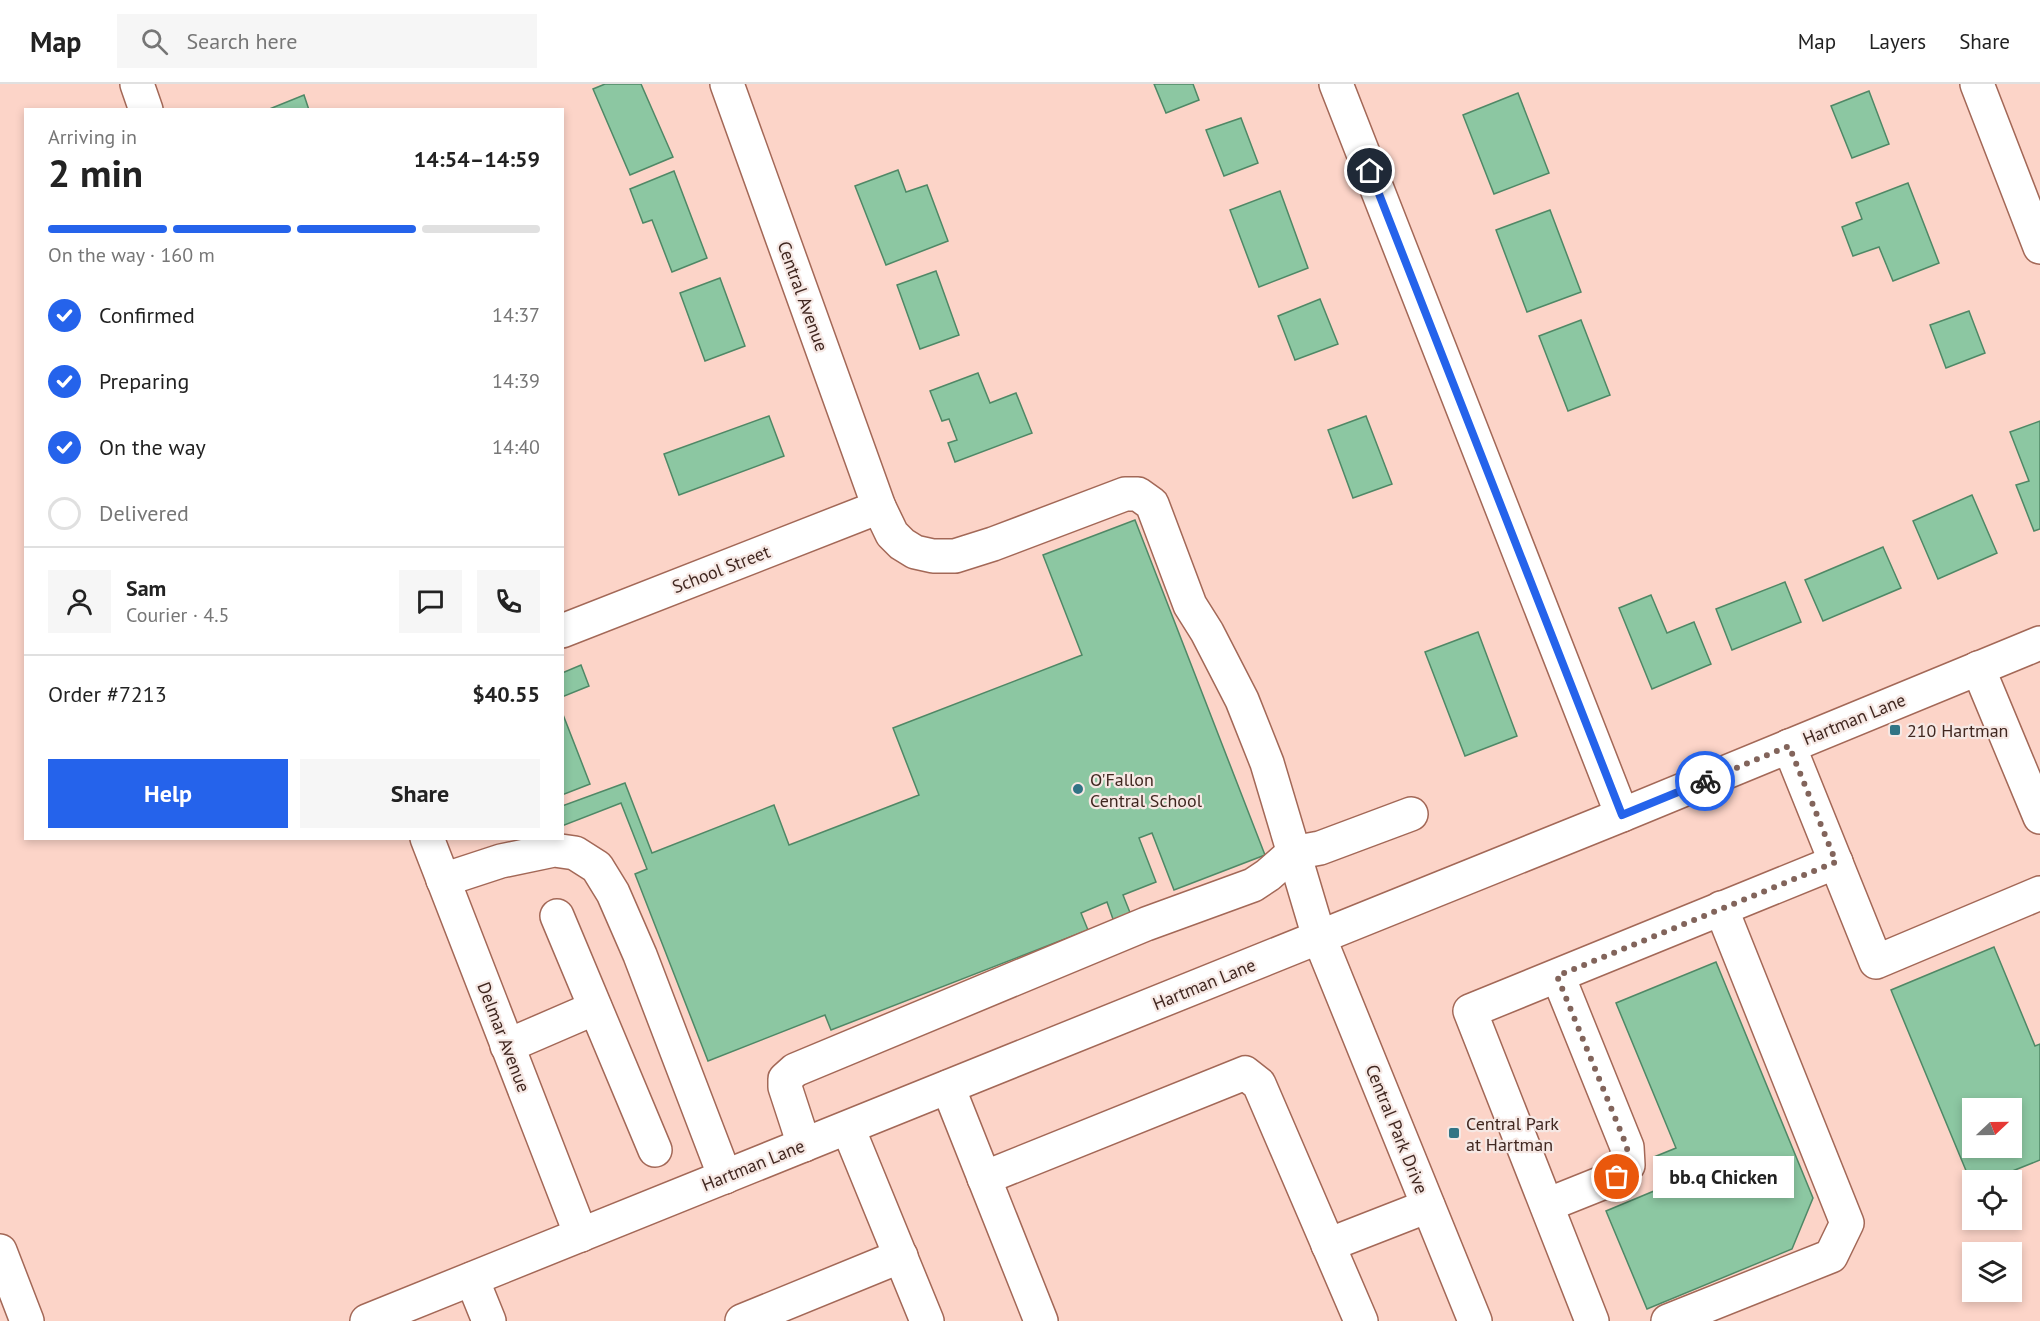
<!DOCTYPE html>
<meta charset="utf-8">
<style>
:root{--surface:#fff;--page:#f6f6f6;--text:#222;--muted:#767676;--line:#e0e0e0;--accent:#2563eb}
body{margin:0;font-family:"PT Sans",sans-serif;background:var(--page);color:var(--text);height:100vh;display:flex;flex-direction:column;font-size:22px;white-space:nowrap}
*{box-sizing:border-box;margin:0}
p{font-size:20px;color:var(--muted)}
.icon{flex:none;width:33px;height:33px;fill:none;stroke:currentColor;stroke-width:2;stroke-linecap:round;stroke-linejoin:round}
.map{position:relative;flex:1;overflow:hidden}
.panel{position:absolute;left:24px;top:24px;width:540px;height:732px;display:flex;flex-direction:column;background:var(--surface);border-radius:0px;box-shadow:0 3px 9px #0003}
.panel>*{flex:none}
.needle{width:39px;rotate:68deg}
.controls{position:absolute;left:1962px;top:1014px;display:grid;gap:12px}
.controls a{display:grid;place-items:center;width:60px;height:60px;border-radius:0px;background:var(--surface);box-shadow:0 3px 9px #0003;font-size:30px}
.pin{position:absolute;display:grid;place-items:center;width:51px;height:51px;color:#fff;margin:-26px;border:3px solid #fff;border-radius:50%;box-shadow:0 2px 6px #0007}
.courier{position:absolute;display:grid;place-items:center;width:60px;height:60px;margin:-30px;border:4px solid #2563eb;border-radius:50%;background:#fff;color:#222;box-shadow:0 2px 8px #0007}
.bubble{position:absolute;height:42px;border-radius:0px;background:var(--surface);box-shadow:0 3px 9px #0003;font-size:20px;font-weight:700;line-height:42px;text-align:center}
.overview em{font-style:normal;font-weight:700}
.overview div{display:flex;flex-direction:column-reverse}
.overview{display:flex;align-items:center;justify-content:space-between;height:102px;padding:0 24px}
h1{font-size:39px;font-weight:700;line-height:45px}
.bar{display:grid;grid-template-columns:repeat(4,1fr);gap:9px 6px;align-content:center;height:72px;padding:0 24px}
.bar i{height:8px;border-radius:4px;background:var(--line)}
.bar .on{background:var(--accent)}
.bar p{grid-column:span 4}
.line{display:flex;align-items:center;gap:15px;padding:0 24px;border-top:2px solid var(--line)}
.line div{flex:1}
.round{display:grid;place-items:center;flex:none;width:63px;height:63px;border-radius:0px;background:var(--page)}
ol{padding:0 24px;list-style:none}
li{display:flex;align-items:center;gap:18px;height:66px}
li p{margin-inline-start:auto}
li .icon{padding:6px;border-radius:50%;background:var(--accent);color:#fff;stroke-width:4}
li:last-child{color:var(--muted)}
li i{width:33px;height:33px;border:3px solid var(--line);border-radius:50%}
.cta{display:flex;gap:12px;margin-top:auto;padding:12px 24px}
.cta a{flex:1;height:69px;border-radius:0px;background:var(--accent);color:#fff;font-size:24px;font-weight:700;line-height:69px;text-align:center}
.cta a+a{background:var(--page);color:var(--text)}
header{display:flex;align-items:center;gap:36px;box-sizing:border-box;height:84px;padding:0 30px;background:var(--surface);border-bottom:2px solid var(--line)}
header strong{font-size:28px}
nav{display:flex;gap:33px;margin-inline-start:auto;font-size:21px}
.search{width:420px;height:54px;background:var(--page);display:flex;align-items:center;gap:15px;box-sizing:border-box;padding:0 21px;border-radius:0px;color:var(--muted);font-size:22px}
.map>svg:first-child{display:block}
</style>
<header>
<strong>Map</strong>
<div class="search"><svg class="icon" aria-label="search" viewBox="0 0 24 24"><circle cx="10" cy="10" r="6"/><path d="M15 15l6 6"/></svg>Search here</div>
<nav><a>Map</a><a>Layers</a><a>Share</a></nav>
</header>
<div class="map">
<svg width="2040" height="1237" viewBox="0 0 2040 1237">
<rect width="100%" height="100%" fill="#fcd4c8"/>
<g fill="#8cc7a2" stroke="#4f8866" stroke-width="1.5" fill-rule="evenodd">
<path d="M 605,0 L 641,0 L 673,73 L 630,91 L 593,5 Z"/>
<path d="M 1154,0 L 1193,0 L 1199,16 L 1166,29 Z"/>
<path d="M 1869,7 L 1889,60 L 1852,74 L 1831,22 Z"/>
<path d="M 1518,9 L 1549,89 L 1494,110 L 1463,31 Z"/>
<path d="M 304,11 L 309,26 L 267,26 Z"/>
<path d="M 1241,34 L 1258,79 L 1224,92 L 1206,46 Z"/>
<path d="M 898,86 L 906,108 L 927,101 L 948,157 L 886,181 L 855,102 Z"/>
<path d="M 674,87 L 707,174 L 672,188 L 652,136 L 643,139 L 630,105 Z"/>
<path d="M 1908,99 L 1939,179 L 1893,197 L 1879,163 L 1853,172 L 1842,143 L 1862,135 L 1856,119 Z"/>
<path d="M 1280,107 L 1308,184 L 1259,203 L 1230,126 Z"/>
<path d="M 1550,126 L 1581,208 L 1527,228 L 1496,146 Z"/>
<path d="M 936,187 L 959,251 L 920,265 L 897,201 Z"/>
<path d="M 720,194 L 745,262 L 705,277 L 680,209 Z"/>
<path d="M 1320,215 L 1338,260 L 1295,276 L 1278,232 Z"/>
<path d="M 1969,227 L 1985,269 L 1946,284 L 1930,241 Z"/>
<path d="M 1581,236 L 1610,311 L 1568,327 L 1539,252 Z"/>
<path d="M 978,289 L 990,319 L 1016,309 L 1032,349 L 955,378 L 948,359 L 957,356 L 949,335 L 942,337 L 930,307 Z"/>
<path d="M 769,332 L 784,372 L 679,411 L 664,370 Z"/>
<path d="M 1366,332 L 1392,400 L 1353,414 L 1328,346 Z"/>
<path d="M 2040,337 L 2040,445 L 2034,447 L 2016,401 L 2029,397 L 2010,348 Z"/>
<path d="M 1972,411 L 1997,469 L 1938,495 L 1913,437 Z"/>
<path d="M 1135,436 L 1265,771 L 1174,806 L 1152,749 L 1139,754 L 1156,798 L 1123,811 L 1131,831 L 1114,838 L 1107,818 L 1081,829 L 1088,846 L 831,946 L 825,931 L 708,977 L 635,790 L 647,785 L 621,719 L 562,742 L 562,722 L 625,699 L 652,769 L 774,721 L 789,761 L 919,711 L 893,644 L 1082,571 L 1043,471 Z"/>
<path d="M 1883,463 L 1901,504 L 1823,537 L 1805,496 Z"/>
<path d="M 1785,498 L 1801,538 L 1732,566 L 1716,525 Z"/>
<path d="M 1651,511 L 1667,549 L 1694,538 L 1711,580 L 1652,605 L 1619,524 Z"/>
<path d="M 1478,548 L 1517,652 L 1465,672 L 1425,568 Z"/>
<path d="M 581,581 L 589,602 L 562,613 L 562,589 Z"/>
<path d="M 562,628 L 590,700 L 562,711 Z"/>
<path d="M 1994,863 L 2035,962 L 2040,960 L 2040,1076 L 1990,1096 L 1972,1096 L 1972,1101 L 1891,906 ZM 1972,1024 L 2012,1024 L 2012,1064 L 1972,1064 Z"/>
<path d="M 1716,878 L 1813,1114 L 1792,1165 L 1647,1225 L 1606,1127 L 1666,1102 L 1654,1073 L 1676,1064 L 1616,919 Z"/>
</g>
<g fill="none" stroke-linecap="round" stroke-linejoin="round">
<defs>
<g id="minor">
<path d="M 137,0 L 146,26"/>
<path d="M 727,0 L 879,423 L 892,450 L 902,460 L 915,468 L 933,472 L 955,472 L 993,460 L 1125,410 L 1138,410 L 1152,420 L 1190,521 L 1207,548 L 1242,616 L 1267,679 L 1319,853 L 1475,1237"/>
<path d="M 1336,0 L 1622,731"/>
<path d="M 1977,0 L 2040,163"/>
<path d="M 562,547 L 879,423"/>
<path d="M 1978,584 L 2040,733"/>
<path d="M 1789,662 L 1876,878 L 2040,809"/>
<path d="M 427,754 L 581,1151"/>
<path d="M 443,796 L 501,777 L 554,766 L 575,769 L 597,783 L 613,809 L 640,871 L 725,1093"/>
<path d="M 557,832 L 655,1066"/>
<path d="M 507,962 L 595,924"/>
<path d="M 948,1003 L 1041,1237"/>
<path d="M 848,1044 L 927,1237"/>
<path d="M 804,1061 L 785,1003 L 785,995 L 795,986 L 1146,840 L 1253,801 L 1268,791 L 1293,769 L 1320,764 L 1411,730"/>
<path d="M 984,1094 L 1245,989 L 1259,1000 L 1361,1237"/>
<path d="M 1547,1121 L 1617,1093 L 1628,1081 L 1627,1063 L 1558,892"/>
<path d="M 1328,1161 L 1428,1122"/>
<path d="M 0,1167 L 27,1237"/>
<path d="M 472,1195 L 489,1237"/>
<path d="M 367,1237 L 1622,731 L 2040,559"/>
<path d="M 742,1237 L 901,1172"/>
<path d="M 1592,1237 L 1470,927 L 1836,778"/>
<path d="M 1668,1237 L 1831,1172 L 1847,1139 L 1721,824"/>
</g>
</defs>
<use href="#minor" stroke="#a36857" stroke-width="36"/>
<use href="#minor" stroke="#fff" stroke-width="33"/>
</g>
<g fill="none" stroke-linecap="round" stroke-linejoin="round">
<path stroke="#82645b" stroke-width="6" stroke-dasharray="0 10.8" d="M 1617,1093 L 1628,1081 L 1627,1063 L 1557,892 L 1836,778 L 1789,662 L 1705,697"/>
<path stroke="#2563eb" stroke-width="8" d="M 1370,87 L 1622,731 L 1705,697"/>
</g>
<g fill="#317485" stroke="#f6e8e4" stroke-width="2">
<rect x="1889" y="640" width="12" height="12" rx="3"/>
<circle cx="1078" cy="705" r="6"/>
<rect x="1448" y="1043" width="12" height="12" rx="3"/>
</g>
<g text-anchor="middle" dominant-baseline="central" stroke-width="4.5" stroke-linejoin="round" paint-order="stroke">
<g font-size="18" fill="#402720" stroke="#f6e8e4">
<text transform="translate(803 212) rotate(70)">Central Avenue</text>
<text transform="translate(721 485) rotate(-21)">School Street</text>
<text transform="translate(1854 635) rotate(-22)">Hartman Lane</text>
<text transform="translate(1204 900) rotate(-22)">Hartman Lane</text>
<text transform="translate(504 953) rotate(69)">Delmar Avenue</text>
<text transform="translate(1397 1045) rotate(68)">Central Park Drive</text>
<text transform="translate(753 1081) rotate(-22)">Hartman Lane</text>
</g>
<g font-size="18" fill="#402720" stroke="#f6e8e4" text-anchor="start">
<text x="1907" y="646">210 Hartman</text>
<text x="1090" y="695">O'Fallon<tspan x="1090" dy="21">Central School</tspan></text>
<text x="1466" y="1039">Central Park<tspan x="1466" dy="21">at Hartman</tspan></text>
</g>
</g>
</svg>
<div class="controls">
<a><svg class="needle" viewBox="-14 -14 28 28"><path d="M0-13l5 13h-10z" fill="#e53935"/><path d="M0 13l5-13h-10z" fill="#767676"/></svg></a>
<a><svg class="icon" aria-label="locate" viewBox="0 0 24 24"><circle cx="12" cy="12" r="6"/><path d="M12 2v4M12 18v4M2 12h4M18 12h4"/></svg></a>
<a><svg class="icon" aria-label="layers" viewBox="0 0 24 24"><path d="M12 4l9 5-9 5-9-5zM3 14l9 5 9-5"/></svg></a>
</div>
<div class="pin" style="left:1617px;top:1093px;background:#ea580c"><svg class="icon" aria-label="bag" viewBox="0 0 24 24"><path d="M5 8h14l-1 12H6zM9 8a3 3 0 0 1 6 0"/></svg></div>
<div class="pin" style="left:1370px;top:87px;background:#1f2937"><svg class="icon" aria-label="home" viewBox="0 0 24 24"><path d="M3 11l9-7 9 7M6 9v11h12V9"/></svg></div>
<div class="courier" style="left:1705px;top:697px"><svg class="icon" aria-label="bike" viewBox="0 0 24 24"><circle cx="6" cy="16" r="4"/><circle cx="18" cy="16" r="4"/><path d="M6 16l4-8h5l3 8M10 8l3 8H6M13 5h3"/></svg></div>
<div class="bubble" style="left:1653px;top:1072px;width:141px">bb.q Chicken</div>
<section class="panel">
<div class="overview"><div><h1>2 min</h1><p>Arriving in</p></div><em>14:54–14:59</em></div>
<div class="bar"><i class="on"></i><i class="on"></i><i class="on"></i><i></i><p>On the way · 160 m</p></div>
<ol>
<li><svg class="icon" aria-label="check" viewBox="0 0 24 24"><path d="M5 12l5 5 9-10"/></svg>Confirmed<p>14:37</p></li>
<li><svg class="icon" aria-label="check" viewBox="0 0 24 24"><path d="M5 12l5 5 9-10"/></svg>Preparing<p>14:39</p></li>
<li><svg class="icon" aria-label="check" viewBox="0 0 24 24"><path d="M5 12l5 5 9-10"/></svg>On the way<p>14:40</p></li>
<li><i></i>Delivered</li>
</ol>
<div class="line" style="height:108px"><a class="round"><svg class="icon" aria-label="person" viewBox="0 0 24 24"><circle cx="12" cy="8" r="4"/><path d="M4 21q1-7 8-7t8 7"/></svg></a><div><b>Sam</b><p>Courier · 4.5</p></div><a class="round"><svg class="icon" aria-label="chat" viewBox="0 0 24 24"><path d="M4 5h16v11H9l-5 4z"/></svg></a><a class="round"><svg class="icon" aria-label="phone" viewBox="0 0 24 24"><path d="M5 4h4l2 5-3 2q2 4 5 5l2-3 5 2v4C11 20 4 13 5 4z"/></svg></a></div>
<div class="line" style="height:78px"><div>Order #7213</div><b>$40.55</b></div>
<div class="cta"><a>Help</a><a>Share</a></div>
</section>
</div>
